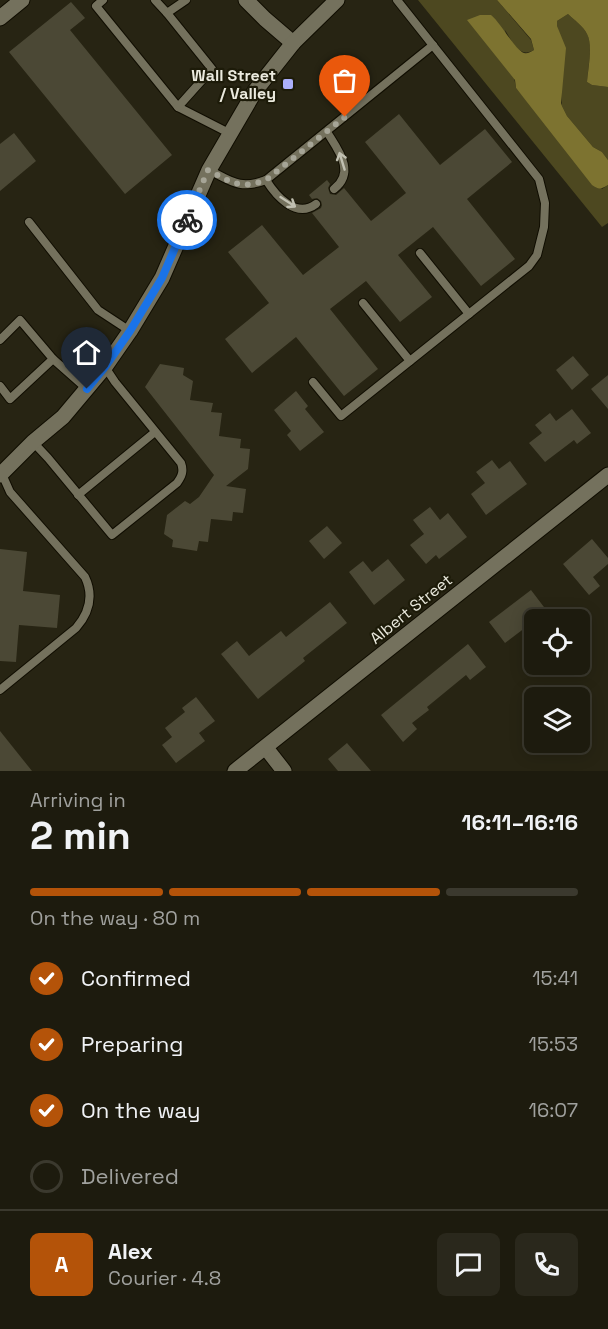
<!DOCTYPE html>
<meta charset="utf-8">
<style>
:root{--surface:#1d1b0e;--page:#2a281c;--text:#f1f3f6;--muted:#a0a19e;--line:#3b392e;--accent:#b45309}
body{margin:0;font-family:"Space Grotesk",sans-serif;background:var(--page);color:var(--text);height:100vh;display:flex;flex-direction:column;font-size:22px;white-space:nowrap}
*{box-sizing:border-box;margin:0}
p{font-size:20px;color:var(--muted)}
.icon{flex:none;width:33px;height:33px;fill:none;stroke:currentColor;stroke-width:2;stroke-linecap:round;stroke-linejoin:round}
.map{position:relative;height:771px;overflow:hidden}
.details{display:flex;flex-direction:column;background:var(--surface);flex:1}
.details>*{flex:none}
.controls{position:absolute;left:524px;top:609px;display:grid;gap:12px}
.controls a{display:grid;place-items:center;width:66px;height:66px;border-radius:9px;background:var(--surface);box-shadow:0 3px 15px #0003,0 0 0 2px var(--line);font-size:30px}
.pin{position:absolute;display:grid;place-items:center;width:51px;height:51px;color:#fff;margin:-62px -26px;border-radius:50% 50% 50% 0;rotate:-45deg;box-shadow:0 0 6px #0007}
.pin .icon{rotate:45deg}
.courier{position:absolute;display:grid;place-items:center;width:60px;height:60px;margin:-30px;border:4px solid #1a73e8;border-radius:50%;background:#fff;color:#222;box-shadow:0 2px 8px #0007}
.summary em{font-style:normal;font-weight:700}
.summary div{display:flex;flex-direction:column-reverse}
.summary{display:flex;align-items:center;justify-content:space-between;height:102px;padding:0 30px}
h1{font-size:39px;font-weight:700;line-height:45px}
.bar{display:grid;grid-template-columns:repeat(4,1fr);gap:9px 6px;align-content:center;height:72px;padding:0 30px}
.bar i{height:8px;border-radius:4px;background:var(--line)}
.bar .on{background:var(--accent)}
.bar p{grid-column:span 4}
.line{display:flex;align-items:center;gap:15px;padding:0 30px;border-top:2px solid var(--line)}
.line div{flex:1}
.round{display:grid;place-items:center;flex:none;width:63px;height:63px;border-radius:9px;background:var(--page)}
ol{padding:0 30px;list-style:none}
li{display:flex;align-items:center;gap:18px;height:66px}
li p{margin-inline-start:auto}
li .icon{padding:6px;border-radius:50%;background:var(--accent);color:#fff;stroke-width:4}
li:last-child{color:var(--muted)}
li i{width:33px;height:33px;border:3px solid var(--line);border-radius:50%}
.map>svg:first-child{display:block}
</style>
<div class="map">
<svg width="608" height="771" viewBox="0 0 608 771">
<rect width="100%" height="100%" fill="#272413"/>
<g fill="#4d4820">
<path d="M 418,0 L 497,0 L 531,40 L 534,50 C 519,59 512,41 505,30 L 516,88 L 602,189 L 608,185 L 608,223 L 602,227 Z"/>
<path d="M 568,14 C 574,20 583,26 587,34 C 593,45 588,69 587,82 L 592,85 L 608,87 L 608,160 L 602,152 L 593,147 L 567,116 L 562,106 L 557,26 L 557,21 Z"/>
</g>
<path fill="#7d7330" d="M 497,0 L 608,0 L 608,87 L 592,85 L 587,82 C 588,69 593,45 587,34 C 583,26 574,20 568,14 L 557,21 L 557,26 L 566,48 L 561,103 L 562,106 L 567,116 L 593,147 L 602,152 L 608,160 L 608,185 C 601,189 599,190 592,185 L 516,88 L 515,80 L 467,20 L 480,15 L 491,15 C 501,23 515,50 524,53 C 528,54 530,52 534,50 L 531,39 Z"/>
<g fill="#4b4835">
<path d="M 71,2 L 85,18 L 70,30 L 172,155 L 125,194 L 9,52 Z"/>
<path d="M 399,114 L 440,165 L 485,129 L 512,162 L 467,199 L 515,259 L 481,286 L 433,227 L 398,255 L 432,297 L 400,322 L 366,281 L 330,309 L 378,369 L 344,396 L 296,337 L 252,373 L 225,339 L 269,303 L 228,252 L 262,225 L 303,275 L 339,247 L 312,213 L 321,208 L 322,205 L 321,201 L 317,198 L 312,199 L 309,195 L 327,180 L 330,184 L 328,188 L 330,194 L 336,195 L 344,188 L 371,221 L 406,193 L 365,142 Z"/>
<path d="M 14,133 L 36,161 L 0,191 L 0,144 Z"/>
<path d="M 573,356 L 589,375 L 572,390 L 556,370 Z"/>
<path d="M 160,364 L 184,368 L 183,375 L 193,381 L 190,400 L 213,403 L 211,412 L 222,413 L 219,436 L 241,439 L 240,448 L 250,449 L 248,469 L 226,486 L 246,489 L 243,513 L 233,512 L 232,521 L 211,519 L 208,542 L 199,541 L 197,551 L 172,547 L 173,540 L 164,534 L 167,515 L 185,501 L 190,504 L 199,497 L 214,475 L 145,387 Z"/>
<path d="M 608,375 L 608,409 L 591,389 Z"/>
<path d="M 296,391 L 308,406 L 305,409 L 324,432 L 300,451 L 287,435 L 291,431 L 274,410 Z"/>
<path d="M 572,409 L 591,433 L 577,444 L 574,440 L 545,462 L 529,443 L 542,433 L 535,425 L 550,413 L 556,421 Z"/>
<path d="M 492,460 L 499,469 L 510,461 L 527,484 L 486,515 L 471,494 L 485,483 L 476,472 Z"/>
<path d="M 430,507 L 440,520 L 448,513 L 467,537 L 439,559 L 436,555 L 426,564 L 410,545 L 424,534 L 413,520 Z"/>
<path d="M 327,526 L 342,543 L 324,559 L 309,541 Z"/>
<path d="M 592,539 L 608,558 L 608,564 L 593,577 L 600,586 L 589,595 L 563,564 Z"/>
<path d="M 0,549 L 27,552 L 23,591 L 60,595 L 57,628 L 19,625 L 16,662 L 0,661 Z"/>
<path d="M 388,559 L 405,580 L 374,605 L 349,572 L 363,561 L 372,572 Z"/>
<path d="M 531,590 L 547,611 L 534,620 L 534,621 L 505,643 L 489,622 Z"/>
<path d="M 330,602 L 347,623 L 303,658 L 305,661 L 258,699 L 221,654 L 237,641 L 249,656 L 281,631 L 286,637 Z"/>
<path d="M 468,644 L 486,667 L 470,680 L 466,675 L 427,707 L 429,710 L 412,723 L 417,729 L 403,742 L 381,715 Z"/>
<path d="M 196,697 L 215,721 L 199,733 L 205,741 L 176,763 L 162,745 L 172,737 L 165,728 L 185,712 L 182,708 Z"/>
<path d="M 0,731 L 32,771 L 0,771 Z"/>
<path d="M 347,743 L 371,771 L 338,771 L 328,759 Z"/>
</g>
<g fill="none" stroke-linecap="round" stroke-linejoin="round">
<defs>
<g id="lane">
<path d="M 103,0 L 96,6 L 178,107 L 229,133"/>
<path d="M 155,0 L 167,13 L 186,0"/>
<path d="M 167,13 L 212,69 L 178,107"/>
<path d="M 327,132 C 338,150 356,172 334,189"/>
<path d="M 209,170 C 231,181 240,190 266,180 L 433,45"/>
<path d="M 266,180 C 276,196 296,219 316,204"/>
<path d="M 29,222 L 98,310 L 130,331"/>
<path d="M 420,253 L 469,314"/>
<path d="M 363,303 L 410,361"/>
<path d="M 0,340 L 20,320 L 53,359 L 10,399 L 0,386"/>
<path d="M 53,359 L 87,389"/>
<path d="M 313,382 L 341,416 L 529,266 L 537,255 L 544,227 L 545,203 L 539,179 L 397,0"/>
<path d="M 33,442 L 48,458 L 112,535 L 177,483 C 182,476 184,471 181,463 L 115,382 L 105,367"/>
<path d="M 78,495 L 155,432"/>
<path d="M 0,690 L 76,628 C 89,613 94,596 85,577 L 10,492 L 2,474"/>
</g>
<g id="street">
<path d="M 246,0 L 265,19 L 293,43"/>
<path d="M 0,18 L 22,0"/>
<path d="M 0,475 L 33,442 L 63,417 L 105,367 L 130,331 L 162,278 L 209,170 L 255,91 L 293,43 L 337,0"/>
<path d="M 266,748 L 284,771"/>
<path d="M 235,771 L 608,475"/>
</g>
</defs>
<use href="#lane" stroke="#100d01" stroke-width="10"/>
<use href="#street" stroke="#100d01" stroke-width="17"/>
<use href="#lane" stroke="#74715d" stroke-width="8"/>
<use href="#street" stroke="#74715d" stroke-width="15"/>
</g>
<defs><path id="oneway-shaft" d="M-6 0H5M1.5-3L5.5 0L1.5 3" fill="none" stroke-width="1.6" stroke-linecap="round" stroke-linejoin="round" transform="scale(1.5)"/></defs>
<g stroke="#c1c0b1">
<use href="#oneway-shaft" transform="translate(342 161) rotate(-107)"/>
<use href="#oneway-shaft" transform="translate(288 202) rotate(33)"/>
</g>
<g fill="none" stroke-linecap="round" stroke-linejoin="round">
<path stroke="#a6a597" stroke-width="6" stroke-dasharray="0 10.8" d="M 187,220 L 208,170 C 231,182 240,190 266,180 L 345,117"/>
<path stroke="#1a73e8" stroke-width="8" d="M 87,389 L 105,367 L 130,331 L 162,278 L 187,220"/>
</g>
<rect fill="#abaffb" stroke="#1d1b09" stroke-width="2" x="282" y="78" width="12" height="12" rx="3"/>
<g text-anchor="middle" dominant-baseline="central" stroke-width="4.5" stroke-linejoin="round" paint-order="stroke">
<g font-size="16" font-weight="bold" fill="#ebeade" stroke="#1d1b09" text-anchor="end">
<text x="276" y="75">Wall Street<tspan x="276" dy="18">/ Valley</tspan></text>
</g>
<g font-size="16" fill="#ebeade" stroke="#1d1b09">
<text transform="translate(411 609) rotate(-39)">Albert Street</text>
</g>
</g>
</svg>
<div class="controls">
<a><svg class="icon" aria-label="locate" viewBox="0 0 24 24"><circle cx="12" cy="12" r="6"/><path d="M12 2v4M12 18v4M2 12h4M18 12h4"/></svg></a>
<a><svg class="icon" aria-label="layers" viewBox="0 0 24 24"><path d="M12 4l9 5-9 5-9-5zM3 14l9 5 9-5"/></svg></a>
</div>
<div class="pin" style="left:345px;top:117px;background:#ea580c"><svg class="icon" aria-label="bag" viewBox="0 0 24 24"><path d="M5 8h14l-1 12H6zM9 8a3 3 0 0 1 6 0"/></svg></div>
<div class="pin" style="left:87px;top:389px;background:#1f2937"><svg class="icon" aria-label="home" viewBox="0 0 24 24"><path d="M3 11l9-7 9 7M6 9v11h12V9"/></svg></div>
<div class="courier" style="left:187px;top:220px"><svg class="icon" aria-label="bike" viewBox="0 0 24 24"><circle cx="6" cy="16" r="4"/><circle cx="18" cy="16" r="4"/><path d="M6 16l4-8h5l3 8M10 8l3 8H6M13 5h3"/></svg></div>
</div>
<section class="details">
<div class="summary"><div><h1>2 min</h1><p>Arriving in</p></div><em>16:11–16:16</em></div>
<div class="bar"><i class="on"></i><i class="on"></i><i class="on"></i><i></i><p>On the way · 80 m</p></div>
<ol>
<li><svg class="icon" aria-label="check" viewBox="0 0 24 24"><path d="M5 12l5 5 9-10"/></svg>Confirmed<p>15:41</p></li>
<li><svg class="icon" aria-label="check" viewBox="0 0 24 24"><path d="M5 12l5 5 9-10"/></svg>Preparing<p>15:53</p></li>
<li><svg class="icon" aria-label="check" viewBox="0 0 24 24"><path d="M5 12l5 5 9-10"/></svg>On the way<p>16:07</p></li>
<li><i></i>Delivered</li>
</ol>
<div class="line" style="height:108px"><b class="round" style="background:var(--accent);color:#fff">A</b><div><b>Alex</b><p>Courier · 4.8</p></div><a class="round"><svg class="icon" aria-label="chat" viewBox="0 0 24 24"><path d="M4 5h16v11H9l-5 4z"/></svg></a><a class="round"><svg class="icon" aria-label="phone" viewBox="0 0 24 24"><path d="M5 4h4l2 5-3 2q2 4 5 5l2-3 5 2v4C11 20 4 13 5 4z"/></svg></a></div>
</section>
